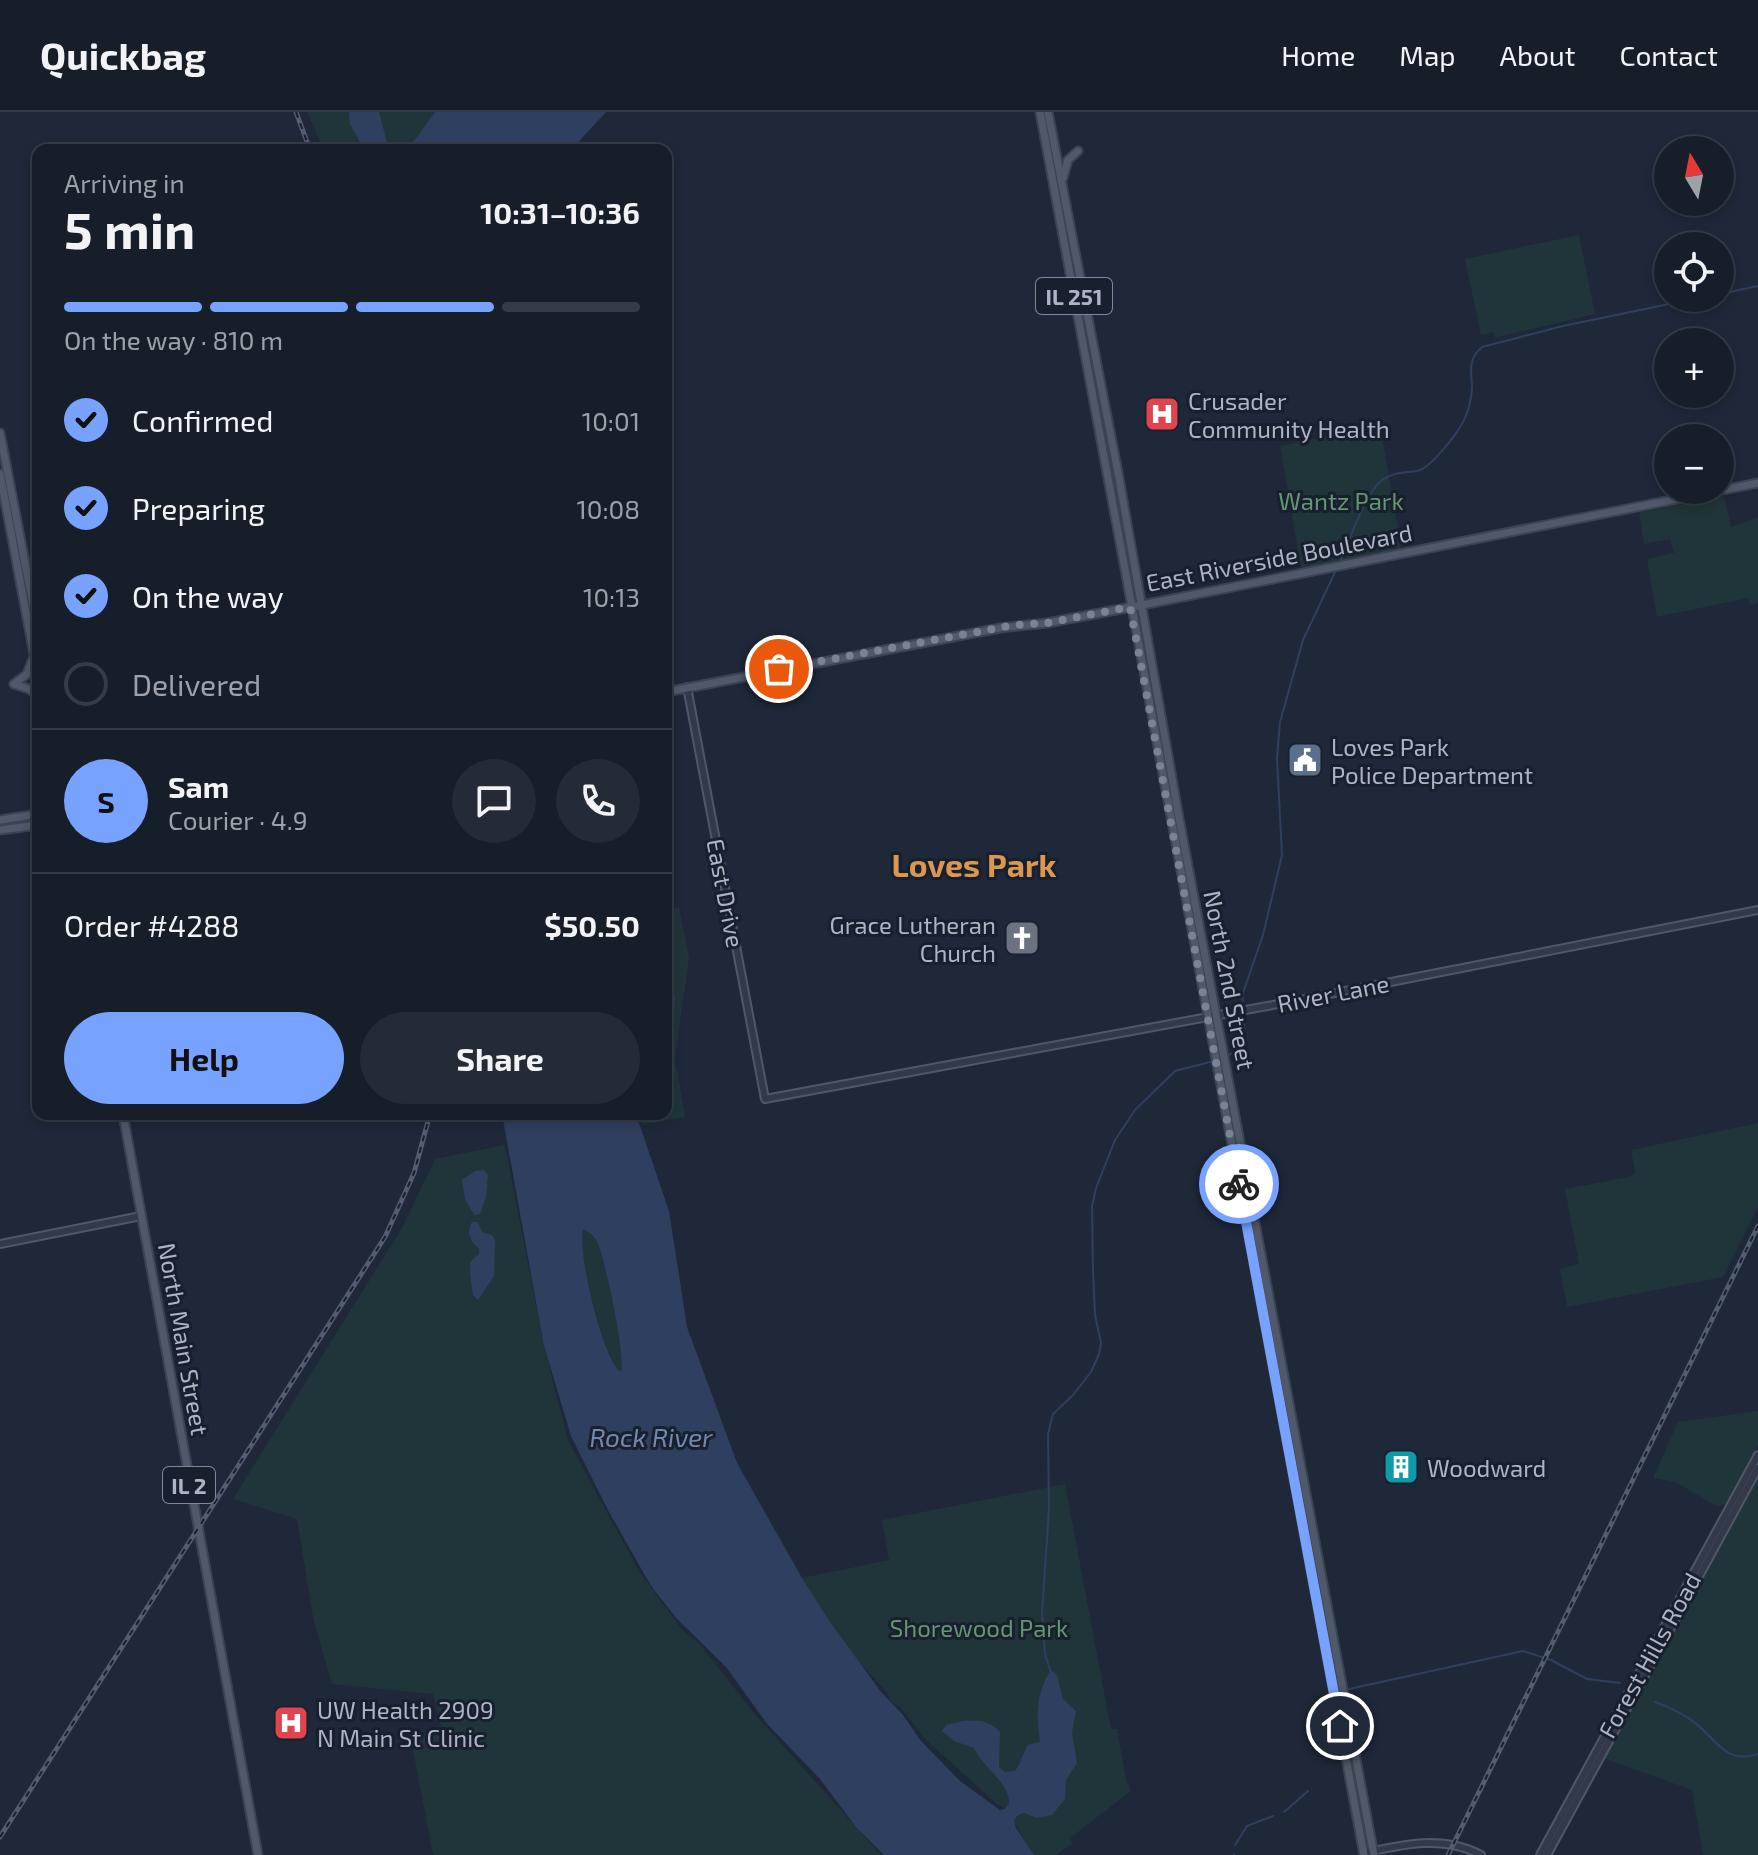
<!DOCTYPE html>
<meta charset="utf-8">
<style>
:root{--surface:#161e2a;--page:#232b36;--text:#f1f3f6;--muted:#9ea2a8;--line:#353c47;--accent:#78a2ff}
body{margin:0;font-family:"Exo 2",sans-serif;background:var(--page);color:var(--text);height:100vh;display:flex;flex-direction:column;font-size:30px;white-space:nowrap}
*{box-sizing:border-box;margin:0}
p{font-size:26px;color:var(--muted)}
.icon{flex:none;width:44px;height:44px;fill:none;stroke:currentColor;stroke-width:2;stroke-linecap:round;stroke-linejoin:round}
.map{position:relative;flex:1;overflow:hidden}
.drawer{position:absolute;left:32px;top:32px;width:640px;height:976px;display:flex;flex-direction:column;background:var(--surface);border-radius:16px;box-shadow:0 4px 12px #0003,0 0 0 2px var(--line)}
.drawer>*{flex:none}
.needle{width:52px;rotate:350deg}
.tools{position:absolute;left:1654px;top:24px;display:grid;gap:16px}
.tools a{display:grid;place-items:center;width:80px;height:80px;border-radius:50%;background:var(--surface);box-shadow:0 4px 12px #0003,0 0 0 2px var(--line);font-size:40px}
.pin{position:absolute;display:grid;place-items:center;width:68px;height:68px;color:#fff;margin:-34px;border:4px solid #fff;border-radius:50%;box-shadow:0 2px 8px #0007}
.courier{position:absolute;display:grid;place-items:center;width:80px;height:80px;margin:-40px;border:6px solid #78a2ff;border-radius:50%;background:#fff;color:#222;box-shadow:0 2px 10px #0007}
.head em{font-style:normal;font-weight:700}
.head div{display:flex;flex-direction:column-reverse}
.head{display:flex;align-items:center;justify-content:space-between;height:136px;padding:0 32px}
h1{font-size:52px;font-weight:700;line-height:60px}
.bar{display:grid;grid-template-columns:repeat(4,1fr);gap:12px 8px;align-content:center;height:96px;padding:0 32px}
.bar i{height:10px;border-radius:6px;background:var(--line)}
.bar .active{background:var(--accent)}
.bar p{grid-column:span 4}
.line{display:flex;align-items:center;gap:20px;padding:0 32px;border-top:2px solid var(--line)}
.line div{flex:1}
.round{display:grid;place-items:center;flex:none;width:84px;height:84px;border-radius:42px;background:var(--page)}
ol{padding:0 32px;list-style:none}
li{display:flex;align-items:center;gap:24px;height:88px}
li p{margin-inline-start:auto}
li .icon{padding:8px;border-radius:50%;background:var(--accent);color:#111;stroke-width:4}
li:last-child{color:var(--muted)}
li i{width:44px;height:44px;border:4px solid var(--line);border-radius:50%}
.button{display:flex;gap:16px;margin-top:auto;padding:16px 32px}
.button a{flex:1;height:92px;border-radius:48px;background:var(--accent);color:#111;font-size:32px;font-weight:700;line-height:92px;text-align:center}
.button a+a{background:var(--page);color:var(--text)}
header{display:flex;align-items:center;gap:48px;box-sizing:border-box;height:112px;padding:0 40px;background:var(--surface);border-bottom:2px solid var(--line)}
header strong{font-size:38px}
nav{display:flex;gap:44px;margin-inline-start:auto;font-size:28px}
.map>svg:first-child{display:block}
</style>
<header>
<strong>Quickbag</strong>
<nav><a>Home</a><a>Map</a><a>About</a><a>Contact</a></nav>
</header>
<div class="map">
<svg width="1758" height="1743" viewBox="0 0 1758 1743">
<rect width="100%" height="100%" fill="#1e2838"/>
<g fill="#203539">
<path d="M 307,0 L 450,0 L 412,38 L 324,38 Z"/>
<path d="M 1579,123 L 1595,202 L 1495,226 L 1493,220 L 1481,223 L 1465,147 Z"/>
<path d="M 1380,313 L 1402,441 L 1302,460 L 1280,334 Z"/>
<path d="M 1724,384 L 1731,415 L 1758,405 L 1758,491 L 1750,493 L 1748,486 L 1657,505 L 1647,447 L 1674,441 L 1670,427 L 1644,432 L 1639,401 Z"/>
<path d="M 666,772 L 671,796 L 679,796 L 689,846 L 675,946 L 685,1005 L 643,1013 L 639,1002 L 666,1002 Z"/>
<path d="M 1758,1011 L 1758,1095 L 1723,1165 L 1567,1195 L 1560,1157 L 1579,1152 L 1565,1077 L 1629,1065 L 1635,1061 L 1631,1038 Z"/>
<path d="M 505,1033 L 544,1234 L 568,1328 L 598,1384 L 639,1459 L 682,1518 L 699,1531 L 754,1601 L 881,1743 L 433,1743 L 411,1627 L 441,1615 L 433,1582 L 332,1572 L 313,1505 L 297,1407 L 233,1387 L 402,1116 L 435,1047 Z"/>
<path d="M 583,1118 C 589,1120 594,1124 597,1130 C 605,1148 627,1244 621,1260 C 603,1247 576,1139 583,1118 Z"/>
<path d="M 1758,1299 L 1758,1333 L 1726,1392 L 1717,1394 L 1675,1370 L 1653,1366 L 1678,1310 Z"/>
<path d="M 1758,1361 L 1758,1743 L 1703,1743 L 1692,1678 L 1603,1646 Z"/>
<path d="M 1065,1372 L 1111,1617 L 1117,1617 L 1126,1667 L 1131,1679 L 1070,1726 L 1072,1732 L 1055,1743 L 1032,1743 L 1008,1698 L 997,1692 L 927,1629 L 899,1594 L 891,1591 L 888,1581 L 838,1528 L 802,1466 L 889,1448 L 882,1408 Z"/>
</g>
<g fill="#2f3f5f" fill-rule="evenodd">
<path d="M 349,0 L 379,0 L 389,38 L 364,38 L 350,12 Z"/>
<path d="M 435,0 L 606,0 L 571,38 L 400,38 L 414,29 Z"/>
<path d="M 666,869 L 673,873 L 675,886 L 673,915 L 666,948 Z"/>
<path d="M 502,1002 L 636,1002 L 669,1099 L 687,1215 L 737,1351 L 802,1466 L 830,1510 L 881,1580 L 903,1603 L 921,1629 L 960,1669 L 1000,1698 L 1005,1697 L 1009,1691 C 1010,1671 982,1655 974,1636 L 954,1629 L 942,1619 L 946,1613 C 965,1608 986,1604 1000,1620 L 999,1655 L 1005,1660 L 1015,1659 C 1022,1650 1022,1642 1028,1633 L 1040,1630 C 1036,1605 1036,1580 1051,1558 L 1057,1563 L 1063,1587 L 1076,1599 L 1072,1621 L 1077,1651 L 1066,1668 L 1065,1687 L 1052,1703 L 1037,1706 L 1024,1701 L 1018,1703 L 1014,1708 L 1016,1716 L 1034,1743 L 884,1743 L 856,1715 L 820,1667 L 768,1613 L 726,1555 L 677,1507 L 651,1474 L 609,1400 L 571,1324 L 544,1234 ZM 583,1118 C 589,1120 594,1123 597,1130 C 605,1147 626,1244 621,1260 C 603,1249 577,1139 583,1118 Z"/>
<path d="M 484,1058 L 488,1063 L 486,1085 L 480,1102 L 474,1103 L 465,1087 L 462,1068 L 475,1059 Z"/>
<path d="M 472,1110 L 478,1110 L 482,1120 L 492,1123 L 495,1128 L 494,1164 L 478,1188 L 473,1183 C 472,1177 469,1154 470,1151 C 472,1147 476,1145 479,1142 L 479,1136 C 470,1130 466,1119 472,1110 Z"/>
</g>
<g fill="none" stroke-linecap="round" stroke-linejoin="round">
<g stroke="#2f3f5f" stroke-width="2">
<path d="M 1720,182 L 1758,174"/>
<path d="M 1339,451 C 1349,431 1365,381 1382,368 C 1393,360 1404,361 1417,359 C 1430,357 1456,323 1463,310 C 1468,301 1472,285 1472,274 C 1471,258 1468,247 1482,235 L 1563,214 L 1698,186"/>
<path d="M 1227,944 C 1256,931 1239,906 1243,881 L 1263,823 L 1282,743 L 1277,646 L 1280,610 L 1303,528 L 1337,456"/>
<path d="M 1051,1561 L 1045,1542 L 1042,1501 L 1049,1397 L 1048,1322 L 1053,1302 L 1073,1283 L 1091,1260 L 1099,1242 L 1101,1231 L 1095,1203 L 1093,1159 L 1092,1094 L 1096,1076 L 1115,1028 L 1135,998 L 1175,959 L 1214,949"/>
<path d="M 1349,1577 L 1523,1539 L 1551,1548 L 1587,1567 L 1620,1571"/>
<path d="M 1655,1590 C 1671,1596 1687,1603 1700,1615 C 1719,1632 1728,1652 1758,1642"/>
<path d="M 1284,1700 L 1308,1679"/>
<path d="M 1235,1733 L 1247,1714 L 1273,1704"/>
<path d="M 1234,1743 L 1234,1742"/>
</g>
<defs>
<g id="minor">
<path d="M 687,575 L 765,987 L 1289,890 L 1758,798"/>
<path d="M 0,1132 L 141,1104"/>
<path d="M 1364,1741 C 1404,1732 1444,1723 1481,1743"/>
<path d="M 1540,1743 L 1758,1343"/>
<path d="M 1547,1743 L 1758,1356"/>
</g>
<g id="major">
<path d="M 1040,0 L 1364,1743"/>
<path d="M 1048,0 L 1119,366 L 1179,706 L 1374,1743"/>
<path d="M 1063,66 L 1068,48 L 1078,39"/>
<path d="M 0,321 L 38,518"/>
<path d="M 0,362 L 38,564"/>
<path d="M 14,572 L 27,562 L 33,547"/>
<path d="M 14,572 L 29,577 L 38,584"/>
<path d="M 666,580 L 1000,516 L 1047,511 L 1142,493 L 1758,371"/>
<path d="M 0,708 L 38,702"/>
<path d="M 0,718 L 38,713"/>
<path d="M 123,1002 L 258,1743"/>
</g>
</defs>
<use href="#minor" stroke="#505767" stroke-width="10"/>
<use href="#major" stroke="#3c4352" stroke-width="11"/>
<use href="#minor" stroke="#323a49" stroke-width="6"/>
<use href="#major" stroke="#505969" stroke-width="7"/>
<defs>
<g id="rail">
<path d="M 296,0 L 310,38"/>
<path d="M 0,1725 L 385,1125 L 414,1061 L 430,1002"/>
<path d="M 1448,1743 L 1758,1114"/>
</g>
</defs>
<use href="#rail" stroke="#535d70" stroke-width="5"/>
<use href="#rail" stroke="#181f2d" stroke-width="2" stroke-dasharray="6" stroke-linecap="butt"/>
</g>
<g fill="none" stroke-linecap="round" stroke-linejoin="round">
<path stroke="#7a8394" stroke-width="8" stroke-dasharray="0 14.4" d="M 779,557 L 1014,513 L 1047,511 L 1130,495 L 1239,1072"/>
<path stroke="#78a2ff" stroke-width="10" d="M 1239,1072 L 1340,1614"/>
</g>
<defs>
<symbol id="hospital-square" viewBox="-11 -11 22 22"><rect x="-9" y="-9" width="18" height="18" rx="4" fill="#e0444e" stroke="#181f2d"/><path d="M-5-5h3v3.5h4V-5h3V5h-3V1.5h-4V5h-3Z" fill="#fff"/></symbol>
<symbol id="civic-square" viewBox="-11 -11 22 22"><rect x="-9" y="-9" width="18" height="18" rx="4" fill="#5c6f8a" stroke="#181f2d"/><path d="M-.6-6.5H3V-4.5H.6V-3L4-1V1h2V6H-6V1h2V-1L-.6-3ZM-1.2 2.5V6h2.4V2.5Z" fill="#fff"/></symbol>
<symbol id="church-square" viewBox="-11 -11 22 22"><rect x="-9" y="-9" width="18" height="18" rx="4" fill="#6b7280" stroke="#181f2d"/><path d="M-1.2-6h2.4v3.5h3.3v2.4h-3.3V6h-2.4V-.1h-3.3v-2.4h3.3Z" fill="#fff"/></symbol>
<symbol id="building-square" viewBox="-11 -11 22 22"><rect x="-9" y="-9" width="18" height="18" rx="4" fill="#0f9aa8" stroke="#181f2d"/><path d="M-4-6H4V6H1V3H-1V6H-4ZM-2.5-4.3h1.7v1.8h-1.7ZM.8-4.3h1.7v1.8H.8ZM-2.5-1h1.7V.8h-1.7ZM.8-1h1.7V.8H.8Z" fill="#fff"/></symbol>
</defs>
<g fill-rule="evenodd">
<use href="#hospital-square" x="1142" y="282" width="40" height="40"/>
<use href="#civic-square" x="1285" y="628" width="40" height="40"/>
<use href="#church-square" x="1002" y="806" width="40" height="40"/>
<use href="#building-square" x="1381" y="1335" width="40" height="40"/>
<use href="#hospital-square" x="271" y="1591" width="40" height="40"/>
</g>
<g text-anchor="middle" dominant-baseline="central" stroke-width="6" stroke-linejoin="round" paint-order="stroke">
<g fill="#181f2d" stroke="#808798" stroke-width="2">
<rect x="1036" y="166" width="76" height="36" rx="6"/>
<rect x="163" y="1355" width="52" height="36" rx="6"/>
</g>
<g font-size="22" font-weight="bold" fill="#acb4c6">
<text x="1074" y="184">IL 251</text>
<text x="189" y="1373">IL 2</text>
</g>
<g font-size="24" fill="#acb4c6" stroke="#181f2d" text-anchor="start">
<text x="1188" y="288">Crusader<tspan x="1188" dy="28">Community Health</tspan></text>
<text x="1331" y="634">Loves Park<tspan x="1331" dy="28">Police Department</tspan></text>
<text x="996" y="812" text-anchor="end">Grace Lutheran<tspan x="996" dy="28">Church</tspan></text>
<text x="1427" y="1355">Woodward</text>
<text x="317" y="1597">UW Health 2909<tspan x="317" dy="28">N Main St Clinic</tspan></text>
</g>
<g font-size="24" fill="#629772" stroke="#181f2d">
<text x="1341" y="388">Wantz Park</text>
<text x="979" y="1515">Shorewood Park</text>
</g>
<g font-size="24" fill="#acb4c6" stroke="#181f2d">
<text transform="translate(1279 445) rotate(-11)">East Riverside Boulevard</text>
<text transform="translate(726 781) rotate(79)">East Drive</text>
<text transform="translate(1230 868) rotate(79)">North 2nd Street</text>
<text transform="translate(1333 881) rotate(-11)">River Lane</text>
<text transform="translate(184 1227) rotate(80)">North Main Street</text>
<text transform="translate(1649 1543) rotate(-61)">Forest Hills Road</text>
</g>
<g font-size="26" font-style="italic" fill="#7288b1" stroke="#181f2d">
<text x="651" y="1324">Rock River</text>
</g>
<g font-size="32" font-weight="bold" fill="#da9752" stroke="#181f2d">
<text x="974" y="752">Loves Park</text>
</g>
</g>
</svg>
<div class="tools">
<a><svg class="needle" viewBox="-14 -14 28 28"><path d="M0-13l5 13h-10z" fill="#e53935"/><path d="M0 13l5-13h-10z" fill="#9ea2a8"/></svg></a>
<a><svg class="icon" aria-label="locate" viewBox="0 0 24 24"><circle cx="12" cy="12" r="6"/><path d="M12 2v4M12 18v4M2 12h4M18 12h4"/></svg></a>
<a>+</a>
<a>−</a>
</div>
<div class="pin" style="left:779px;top:557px;background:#ea580c"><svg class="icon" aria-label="bag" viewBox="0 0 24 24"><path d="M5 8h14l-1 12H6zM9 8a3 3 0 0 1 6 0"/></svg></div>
<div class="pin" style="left:1340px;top:1614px;background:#1f2937"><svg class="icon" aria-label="home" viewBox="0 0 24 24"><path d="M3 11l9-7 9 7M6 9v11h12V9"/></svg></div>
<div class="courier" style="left:1239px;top:1072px"><svg class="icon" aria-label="bike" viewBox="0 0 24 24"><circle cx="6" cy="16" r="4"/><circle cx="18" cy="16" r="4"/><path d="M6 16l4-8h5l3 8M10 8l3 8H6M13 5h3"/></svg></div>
<section class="drawer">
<div class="head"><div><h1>5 min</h1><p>Arriving in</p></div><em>10:31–10:36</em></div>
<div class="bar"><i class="active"></i><i class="active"></i><i class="active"></i><i></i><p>On the way · 810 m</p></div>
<ol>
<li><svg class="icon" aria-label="check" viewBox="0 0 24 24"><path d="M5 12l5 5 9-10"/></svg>Confirmed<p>10:01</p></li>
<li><svg class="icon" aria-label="check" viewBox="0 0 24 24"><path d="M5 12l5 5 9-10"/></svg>Preparing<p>10:08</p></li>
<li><svg class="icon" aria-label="check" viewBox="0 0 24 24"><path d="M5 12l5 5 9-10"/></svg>On the way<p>10:13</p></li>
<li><i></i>Delivered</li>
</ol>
<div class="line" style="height:144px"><b class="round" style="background:var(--accent);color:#111">S</b><div><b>Sam</b><p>Courier · 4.9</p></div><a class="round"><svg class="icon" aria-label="chat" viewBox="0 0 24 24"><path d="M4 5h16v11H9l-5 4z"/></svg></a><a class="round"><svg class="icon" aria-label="phone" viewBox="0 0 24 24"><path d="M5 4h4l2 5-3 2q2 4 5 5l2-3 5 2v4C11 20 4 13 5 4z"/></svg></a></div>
<div class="line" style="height:104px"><div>Order #4288</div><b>$50.50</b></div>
<div class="button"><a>Help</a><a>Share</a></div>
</section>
</div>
